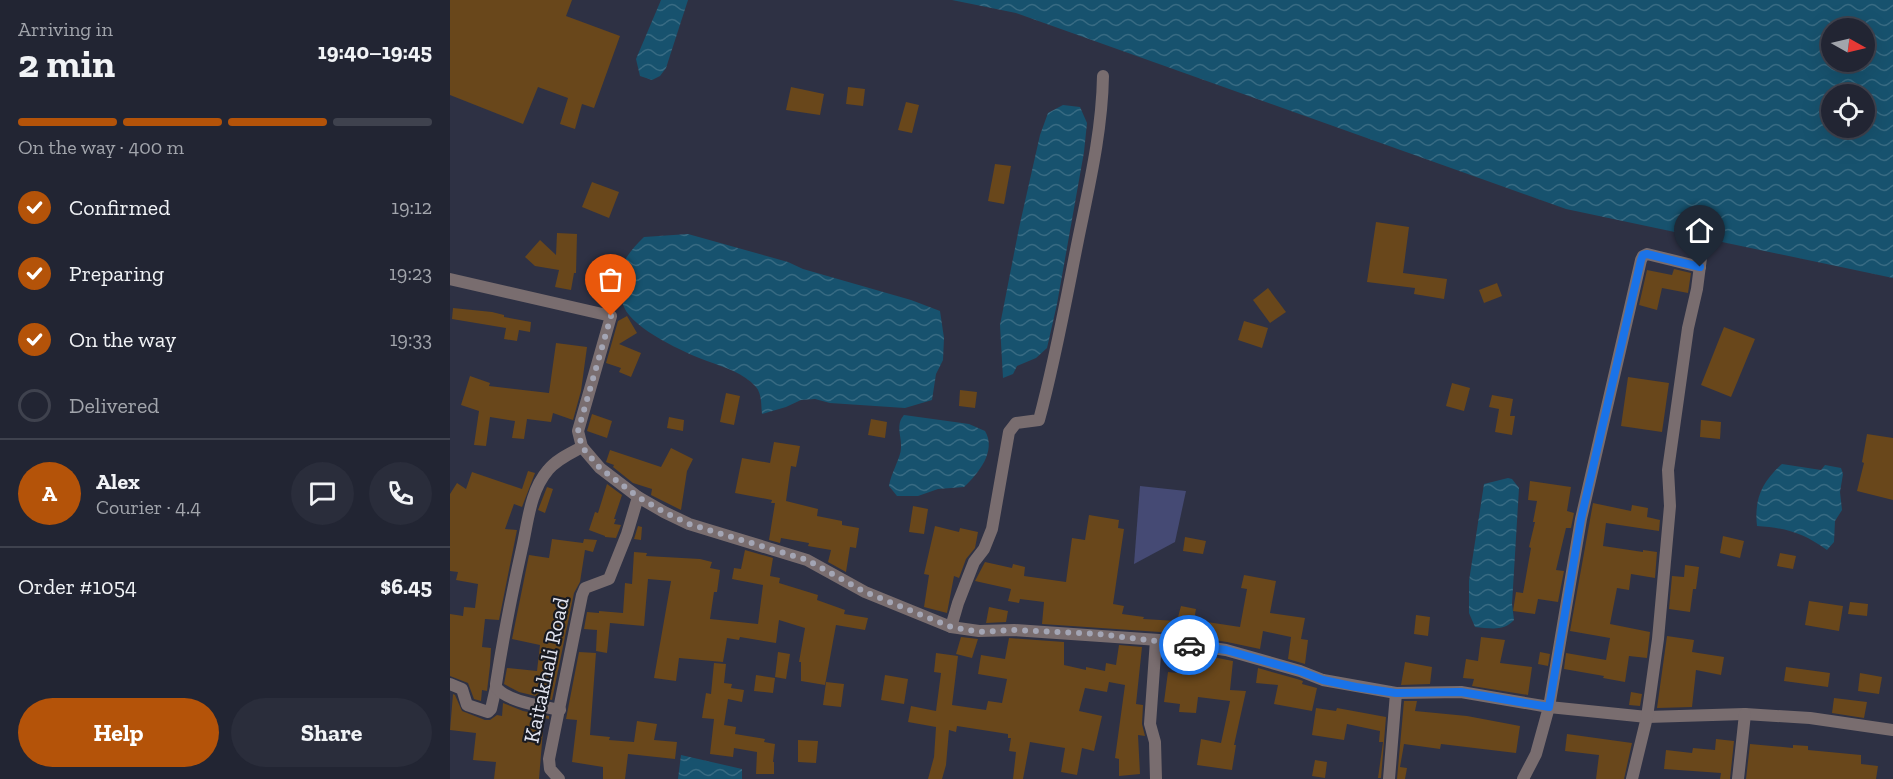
<!DOCTYPE html>
<meta charset="utf-8">
<style>
:root{--surface:#222533;--page:#2a2d3b;--text:#f1f3f6;--muted:#a2a5ac;--line:#3f424e;--accent:#b45309}
body{margin:0;font-family:"Zilla Slab",serif;background:var(--page);color:var(--text);height:100vh;display:flex;flex-direction:column;font-size:22px;white-space:nowrap}
*{box-sizing:border-box;margin:0}
p{font-size:20px;color:var(--muted)}
.icon{flex:none;width:33px;height:33px;fill:none;stroke:currentColor;stroke-width:2;stroke-linecap:round;stroke-linejoin:round}
.map{position:relative;flex:1;overflow:hidden}
.drawer{display:flex;flex-direction:column;background:var(--surface);width:450px}
.drawer>*{flex:none}
.needle{width:39px;rotate:98deg}
.controls{position:absolute;left:1371px;top:18px;display:grid;gap:12px}
.controls a{display:grid;place-items:center;width:54px;height:54px;border-radius:50%;background:var(--surface);box-shadow:0 6px 24px #0002,0 0 0 2px var(--line);font-size:30px}
.pin{position:absolute;display:grid;place-items:center;width:51px;height:51px;color:#fff;margin:-62px -26px;border-radius:50% 50% 50% 0;rotate:-45deg;box-shadow:0 0 6px #0007}
.pin .icon{rotate:45deg}
.courier{position:absolute;display:grid;place-items:center;width:60px;height:60px;margin:-30px;border:4px solid #1a73e8;border-radius:50%;background:#fff;color:#222;box-shadow:0 2px 8px #0007}
.overview em{font-style:normal;font-weight:700}
.overview div{display:flex;flex-direction:column-reverse}
.overview{display:flex;align-items:center;justify-content:space-between;height:102px;padding:0 18px}
h1{font-size:39px;font-weight:700;line-height:45px}
.bar{display:grid;grid-template-columns:repeat(4,1fr);gap:9px 6px;align-content:center;height:72px;padding:0 18px}
.bar i{height:8px;border-radius:4px;background:var(--line)}
.bar .active{background:var(--accent)}
.bar p{grid-column:span 4}
.line{display:flex;align-items:center;gap:15px;padding:0 18px;border-top:2px solid var(--line)}
.line div{flex:1}
.round{display:grid;place-items:center;flex:none;width:63px;height:63px;border-radius:32px;background:var(--page)}
ol{padding:0 18px;list-style:none}
li{display:flex;align-items:center;gap:18px;height:66px}
li p{margin-inline-start:auto}
li .icon{padding:6px;border-radius:50%;background:var(--accent);color:#fff;stroke-width:4}
li:last-child{color:var(--muted)}
li i{width:33px;height:33px;border:3px solid var(--line);border-radius:50%}
.primary-button{display:flex;gap:12px;margin-top:auto;padding:12px 18px}
.primary-button a{flex:1;height:69px;border-radius:36px;background:var(--accent);color:#fff;font-size:24px;font-weight:700;line-height:69px;text-align:center}
.primary-button a+a{background:var(--page);color:var(--text)}
main{display:flex;flex:1;min-height:0}
.map>svg:first-child{display:block}
</style>
<main>
<section class="drawer">
<div class="overview"><div><h1>2 min</h1><p>Arriving in</p></div><em>19:40–19:45</em></div>
<div class="bar"><i class="active"></i><i class="active"></i><i class="active"></i><i></i><p>On the way · 400 m</p></div>
<ol>
<li><svg class="icon" aria-label="check" viewBox="0 0 24 24"><path d="M5 12l5 5 9-10"/></svg>Confirmed<p>19:12</p></li>
<li><svg class="icon" aria-label="check" viewBox="0 0 24 24"><path d="M5 12l5 5 9-10"/></svg>Preparing<p>19:23</p></li>
<li><svg class="icon" aria-label="check" viewBox="0 0 24 24"><path d="M5 12l5 5 9-10"/></svg>On the way<p>19:33</p></li>
<li><i></i>Delivered</li>
</ol>
<div class="line" style="height:108px"><b class="round" style="background:var(--accent);color:#fff">A</b><div><b>Alex</b><p>Courier · 4.4</p></div><a class="round"><svg class="icon" aria-label="chat" viewBox="0 0 24 24"><path d="M4 5h16v11H9l-5 4z"/></svg></a><a class="round"><svg class="icon" aria-label="phone" viewBox="0 0 24 24"><path d="M5 4h4l2 5-3 2q2 4 5 5l2-3 5 2v4C11 20 4 13 5 4z"/></svg></a></div>
<div class="line" style="height:78px"><div>Order #1054</div><b>$6.45</b></div>
<div class="primary-button"><a>Help</a><a>Share</a></div>
</section>
<div class="map">
<svg width="1443" height="779" viewBox="0 0 1443 779">
<defs>
<pattern id="water-waves" width="16" height="10" patternUnits="userSpaceOnUse" patternTransform="scale(1.5)"><rect width="16" height="10" fill="#17526e"/><path d="M0 5q4-4 8 0t8 0" fill="none" stroke="#386b83"/></pattern>
</defs>
<rect width="100%" height="100%" fill="#2e3144"/>
<path fill="#454a74" d="M 690,486 L 736,491 L 725,542 L 684,564 Z"/>
<g fill="url(#water-waves)" fill-rule="evenodd">
<path d="M 211,0 L 238,0 L 216,68 L 210,76 L 202,80 L 190,76 L 186,59 Z"/>
<path d="M 502,0 L 1443,0 L 1443,278 L 1116,209 L 566,13 ZM 1382,28 L 1414,28 L 1414,62 L 1382,62 ZM 1382,94 L 1414,94 L 1414,128 L 1382,128 Z"/>
<path d="M 613,105 L 630,107 L 637,123 L 634,152 L 607,304 L 597,348 L 586,358 L 567,366 L 563,374 L 553,378 L 550,325 L 569,228 L 590,135 L 598,113 Z"/>
<path d="M 238,234 L 338,262 L 353,269 L 461,300 L 490,311 L 494,338 L 493,360 L 486,374 L 482,400 L 455,408 L 380,403 L 365,399 L 351,400 L 336,407 L 312,414 C 311,405 312,394 306,387 C 294,373 274,367 257,361 C 235,353 183,329 174,307 C 172,303 172,297 171,293 C 166,267 177,254 194,237 Z"/>
<path d="M 454,415 L 519,424 L 535,431 C 547,451 528,474 514,487 L 488,489 L 468,496 L 447,496 L 439,486 C 441,473 451,457 451,448 C 452,436 445,425 454,415 Z"/>
<path d="M 1332,464 L 1371,470 L 1375,465 L 1391,468 L 1393,474 L 1390,492 L 1392,510 L 1385,521 L 1384,542 L 1377,550 C 1353,533 1337,528 1307,526 C 1304,499 1312,482 1332,464 Z"/>
<path d="M 1058,478 L 1062,479 L 1069,488 L 1062,604 L 1064,620 C 1053,632 1040,628 1025,627 L 1019,613 L 1019,581 L 1034,484 Z"/>
<path d="M 231,755 L 292,769 L 292,779 L 228,779 Z"/>
</g>
<g fill="#69471b">
<path d="M 0,0 L 122,0 L 116,16 L 170,36 L 144,108 L 132,104 L 125,129 L 110,124 L 118,98 L 88,87 L 73,124 L 0,95 Z"/>
<path d="M 341,87 L 374,94 L 370,115 L 336,110 Z"/>
<path d="M 398,87 L 415,89 L 413,106 L 396,104 Z"/>
<path d="M 456,102 L 469,105 L 462,133 L 448,130 Z"/>
<path d="M 545,164 L 561,166 L 554,204 L 538,201 Z"/>
<path d="M 142,182 L 169,192 L 159,218 L 132,207 Z"/>
<path d="M 926,222 L 959,227 L 953,273 L 997,279 L 994,299 L 964,294 L 965,288 L 917,282 Z"/>
<path d="M 107,233 L 127,234 L 126,273 L 124,273 L 121,290 L 105,287 L 109,270 L 85,266 L 75,257 L 90,240 L 106,255 Z"/>
<path d="M 1224,269 L 1241,273 L 1238,293 L 1212,288 L 1207,310 L 1189,305 L 1197,270 L 1222,275 Z"/>
<path d="M 1047,283 L 1052,296 L 1034,303 L 1029,290 Z"/>
<path d="M 818,288 L 836,312 L 820,323 L 803,300 Z"/>
<path d="M 3,308 L 42,312 L 54,315 L 54,317 L 81,322 L 80,332 L 69,330 L 67,341 L 54,339 L 56,328 L 2,319 Z"/>
<path d="M 177,316 L 187,333 L 169,344 L 191,353 L 181,377 L 169,372 L 171,368 L 156,363 L 168,321 Z"/>
<path d="M 794,321 L 818,328 L 812,348 L 788,340 Z"/>
<path d="M 1274,327 L 1305,339 L 1281,397 L 1251,385 Z"/>
<path d="M 106,343 L 137,347 L 131,391 L 123,420 L 103,413 L 101,422 L 77,419 L 74,439 L 62,438 L 65,421 L 40,417 L 36,446 L 24,445 L 29,411 L 11,405 L 20,376 L 40,383 L 39,386 L 99,393 Z"/>
<path d="M 1178,377 L 1219,383 L 1212,432 L 1171,426 Z"/>
<path d="M 1002,383 L 1020,388 L 1014,411 L 996,406 Z"/>
<path d="M 510,390 L 527,392 L 525,408 L 509,406 Z"/>
<path d="M 276,393 L 290,396 L 284,425 L 270,422 Z"/>
<path d="M 1042,395 L 1063,399 L 1060,416 L 1065,416 L 1062,435 L 1045,432 L 1049,409 L 1039,407 Z"/>
<path d="M 142,414 L 162,421 L 157,438 L 137,431 Z"/>
<path d="M 219,417 L 234,420 L 233,431 L 217,428 Z"/>
<path d="M 421,419 L 437,422 L 435,438 L 418,435 Z"/>
<path d="M 1251,420 L 1271,422 L 1270,439 L 1250,437 Z"/>
<path d="M 1417,434 L 1443,438 L 1443,500 L 1407,491 L 1414,463 L 1412,462 Z"/>
<path d="M 324,442 L 350,446 L 346,467 L 341,466 L 336,501 L 368,509 L 367,516 L 392,521 L 392,525 L 409,528 L 406,548 L 400,547 L 396,572 L 378,562 L 381,550 L 358,546 L 359,543 L 331,538 L 330,543 L 319,540 L 325,503 L 321,503 L 322,500 L 285,493 L 292,458 L 320,463 Z"/>
<path d="M 221,448 L 243,459 L 237,471 L 231,510 L 201,495 L 202,489 L 183,483 L 163,467 L 164,465 L 156,462 L 160,450 L 211,467 Z"/>
<path d="M 78,471 L 85,473 L 72,507 L 64,504 L 55,529 L 67,530 L 49,620 L 35,619 L 32,647 L 41,648 L 40,666 L 37,691 L 32,690 L 31,701 L 24,699 L 18,683 L 0,676 L 0,614 L 13,616 L 14,607 L 25,608 L 28,584 L 6,580 L 8,572 L 0,571 L 0,494 L 7,483 L 16,489 L 22,472 L 72,489 Z"/>
<path d="M 1080,481 L 1121,487 L 1117,511 L 1124,513 L 1121,528 L 1116,528 L 1106,570 L 1114,571 L 1108,602 L 1088,599 L 1085,614 L 1063,611 L 1066,592 L 1073,593 L 1081,548 L 1079,547 L 1085,522 L 1083,522 L 1087,501 L 1078,500 Z"/>
<path d="M 157,484 L 172,495 L 164,519 L 166,519 L 164,524 L 171,525 L 166,538 L 155,537 L 155,536 L 139,530 L 145,512 L 148,513 Z"/>
<path d="M 97,487 L 103,489 L 95,513 L 88,510 Z"/>
<path d="M 1143,503 L 1181,511 L 1182,505 L 1198,508 L 1197,517 L 1210,520 L 1209,531 L 1156,523 L 1153,546 L 1193,552 L 1193,550 L 1207,552 L 1205,578 L 1181,574 L 1179,590 L 1167,588 L 1160,624 L 1200,632 L 1197,658 L 1179,656 L 1175,682 L 1153,678 L 1154,676 L 1114,669 L 1116,653 L 1156,660 L 1160,638 L 1120,631 Z"/>
<path d="M 463,506 L 478,509 L 474,534 L 459,532 Z"/>
<path d="M 639,515 L 669,520 L 668,528 L 674,529 L 663,604 L 674,606 L 672,614 L 694,617 L 693,619 L 727,621 L 731,606 L 746,609 L 744,620 L 790,627 L 797,589 L 791,588 L 794,575 L 826,581 L 820,613 L 855,618 L 851,639 L 858,640 L 855,664 L 838,659 L 841,637 L 813,631 L 810,649 L 777,642 L 710,632 L 592,624 L 594,602 L 570,599 L 569,603 L 558,601 L 561,589 L 525,581 L 535,562 L 562,568 L 563,564 L 575,567 L 574,576 L 616,582 L 622,538 L 635,540 Z"/>
<path d="M 188,526 L 192,527 L 191,540 L 184,539 Z"/>
<path d="M 485,526 L 509,532 L 510,528 L 528,532 L 525,548 L 516,559 L 509,578 L 504,576 L 497,613 L 474,607 L 479,575 L 474,574 Z"/>
<path d="M 1273,536 L 1294,541 L 1290,558 L 1270,553 Z"/>
<path d="M 735,537 L 756,541 L 753,554 L 733,551 Z"/>
<path d="M 102,539 L 133,543 L 134,539 L 147,540 L 143,552 L 135,550 L 130,582 L 124,593 L 102,700 L 69,692 L 54,684 L 57,668 L 87,671 L 90,645 L 62,639 L 79,555 L 99,558 Z"/>
<path d="M 295,550 L 323,558 L 320,576 L 330,578 L 329,583 L 368,595 L 367,600 L 395,610 L 394,614 L 418,618 L 415,630 L 386,625 L 375,685 L 351,681 L 351,662 L 349,662 L 355,628 L 329,620 L 326,643 L 290,637 L 289,640 L 277,638 L 273,662 L 229,658 L 226,681 L 204,678 L 221,581 L 198,579 L 194,626 L 160,623 L 157,653 L 146,651 L 147,630 L 134,629 L 137,612 L 149,613 L 149,611 L 173,613 L 175,583 L 182,584 L 184,552 L 197,553 L 196,556 L 250,559 L 262,562 L 260,568 L 270,570 L 267,592 L 264,592 L 260,619 L 308,624 L 313,585 L 282,579 L 284,568 L 291,569 Z"/>
<path d="M 1330,553 L 1346,556 L 1343,569 L 1327,566 Z"/>
<path d="M 1235,565 L 1249,567 L 1246,589 L 1243,589 L 1240,612 L 1219,609 L 1222,576 L 1234,577 Z"/>
<path d="M 1359,601 L 1393,606 L 1389,631 L 1355,625 Z"/>
<path d="M 1400,602 L 1418,604 L 1417,616 L 1398,614 Z"/>
<path d="M 539,607 L 558,611 L 556,622 L 536,623 Z"/>
<path d="M 966,615 L 980,617 L 978,636 L 964,634 Z"/>
<path d="M 1217,636 L 1244,640 L 1242,652 L 1274,657 L 1271,675 L 1246,670 L 1242,707 L 1207,708 Z"/>
<path d="M 511,637 L 528,639 L 522,658 L 506,654 Z"/>
<path d="M 1031,637 L 1055,640 L 1050,663 L 1082,667 L 1078,695 L 1022,686 L 1024,679 L 1013,678 L 1016,659 L 1028,661 Z"/>
<path d="M 559,638 L 614,642 L 614,665 L 636,670 L 636,667 L 655,671 L 656,663 L 666,665 L 669,645 L 692,647 L 686,704 L 693,705 L 692,724 L 695,736 L 688,735 L 690,774 L 669,776 L 669,759 L 665,758 L 675,685 L 659,682 L 657,692 L 635,688 L 629,711 L 652,716 L 644,751 L 632,748 L 627,775 L 611,772 L 615,748 L 580,742 L 573,779 L 563,779 L 566,752 L 559,751 L 561,738 L 558,738 L 558,734 L 507,726 L 506,732 L 499,730 L 496,765 L 492,779 L 478,779 L 484,757 L 486,727 L 458,722 L 461,706 L 486,711 L 491,673 L 484,672 L 486,653 L 508,656 L 502,705 L 536,710 L 538,701 L 552,703 L 557,679 L 528,674 L 531,655 L 555,659 Z"/>
<path d="M 129,652 L 146,653 L 140,735 L 160,737 L 159,740 L 184,742 L 187,721 L 207,724 L 204,740 L 227,742 L 225,759 L 178,754 L 175,779 L 153,779 L 153,767 L 122,762 L 127,720 L 116,719 Z"/>
<path d="M 328,652 L 340,654 L 336,679 L 325,677 Z"/>
<path d="M 1090,652 L 1100,654 L 1098,666 L 1088,664 Z"/>
<path d="M 742,653 L 783,661 L 780,690 L 796,691 L 784,745 L 786,745 L 782,770 L 747,765 L 751,739 L 771,743 L 780,701 L 748,697 L 746,713 L 729,712 L 730,704 L 714,702 L 718,672 L 738,674 Z"/>
<path d="M 955,662 L 982,667 L 980,684 L 951,685 Z"/>
<path d="M 264,663 L 276,664 L 274,683 L 282,684 L 281,688 L 294,690 L 292,702 L 278,699 L 274,725 L 286,727 L 285,734 L 315,739 L 314,742 L 325,744 L 323,762 L 324,762 L 324,774 L 306,774 L 307,752 L 284,748 L 283,757 L 260,754 L 264,719 L 252,718 L 256,693 L 261,694 Z"/>
<path d="M 1336,667 L 1380,673 L 1378,687 L 1334,681 Z"/>
<path d="M 808,668 L 847,679 L 853,681 L 852,684 L 867,688 L 862,711 L 824,704 L 828,685 L 806,683 Z"/>
<path d="M 1410,673 L 1432,677 L 1429,694 L 1408,691 Z"/>
<path d="M 306,675 L 325,678 L 323,693 L 304,691 Z"/>
<path d="M 435,675 L 458,679 L 454,704 L 431,700 Z"/>
<path d="M 376,682 L 394,684 L 391,707 L 373,705 Z"/>
<path d="M 1181,692 L 1192,694 L 1190,706 L 1179,705 Z"/>
<path d="M 3,694 L 5,695 L 12,711 L 35,720 L 40,720 L 47,715 L 52,716 L 53,703 L 73,711 L 99,716 L 99,719 L 94,718 L 89,779 L 44,779 L 46,762 L 23,760 L 26,733 L 0,730 Z"/>
<path d="M 1384,698 L 1417,702 L 1414,718 L 1382,713 Z"/>
<path d="M 954,701 L 967,701 L 965,711 L 1017,716 L 1070,726 L 1066,753 L 991,744 L 990,749 L 954,744 L 950,767 L 957,768 L 955,779 L 947,779 Z"/>
<path d="M 866,708 L 886,711 L 887,708 L 936,717 L 931,778 L 928,778 L 933,742 L 929,742 L 930,731 L 897,724 L 894,740 L 862,735 Z"/>
<path d="M 1117,734 L 1182,743 L 1174,779 L 1146,779 L 1149,755 L 1115,751 Z"/>
<path d="M 1266,739 L 1284,741 L 1280,779 L 1270,779 L 1271,773 L 1214,769 L 1216,750 L 1242,753 L 1243,748 L 1265,750 Z"/>
<path d="M 348,740 L 368,741 L 366,763 L 348,762 Z"/>
<path d="M 1300,744 L 1343,748 L 1343,745 L 1358,746 L 1358,750 L 1411,755 L 1411,764 L 1428,766 L 1426,779 L 1296,779 Z"/>
<path d="M 865,760 L 877,762 L 875,778 L 862,776 Z"/>
</g>
<g fill="none" stroke-linecap="round" stroke-linejoin="round">
<g stroke="#796d6f" stroke-width="12">
<path d="M 0,279 L 161,316 L 128,431 L 132,447 L 150,468 L 188,497 L 214,512 L 239,524 L 357,560 L 415,592 L 501,627 L 529,631 L 564,630 L 709,640 L 776,650 L 850,671 L 873,680 L 946,693 L 1011,692 L 1099,707 L 1197,717 L 1295,714 L 1360,718 L 1443,730"/>
<path d="M 501,627 L 508,603 L 524,562 L 534,549 L 542,529 L 559,432 L 566,423 L 589,420 C 605,361 616,300 628,240 C 639,186 652,132 653,76"/>
<path d="M 706,640 L 700,724 L 705,742 L 706,779"/>
<path d="M 0,684 L 12,689 L 17,705 L 38,712 L 41,709 L 46,687"/>
<path d="M 110,710 C 92,706 57,702 46,687 L 46,684 C 53,638 62,593 72,548 C 78,522 80,491 98,470 C 107,459 121,453 132,447"/>
<path d="M 109,779 L 100,769 L 99,759 L 132,595 L 135,588 L 159,579 L 177,534 L 188,497"/>
<path d="M 939,779 L 946,693"/>
<path d="M 1073,779 L 1086,754 L 1099,707 L 1131,519 L 1191,260 L 1193,256 L 1197,254 L 1250,267"/>
<path d="M 1182,779 L 1197,717 L 1208,639 L 1220,506 L 1218,470 L 1238,328 L 1247,289 L 1252,250"/>
<path d="M 1288,779 L 1295,714"/>
</g>
</g>
<g fill="none" stroke-linecap="round" stroke-linejoin="round">
<path stroke="#a3a5b4" stroke-width="6" stroke-dasharray="0 10.8" d="M 161,316 L 128,431 L 132,447 L 150,468 L 188,497 L 214,512 L 239,524 L 357,560 L 415,592 L 501,627 L 529,632 L 564,630 L 648,634 L 739,645"/>
<path stroke="#1a73e8" stroke-width="8" d="M 739,645 L 776,650 L 850,671 L 873,680 L 906,687 L 946,693 L 1011,692 L 1099,707 L 1131,519 L 1191,260 L 1193,255 L 1197,254 L 1250,267"/>
</g>
<g text-anchor="middle" dominant-baseline="central" stroke-width="4.5" stroke-linejoin="round" paint-order="stroke">
<g font-size="22" fill="#e2e4f0" stroke="#181a22">
<text transform="translate(96 670) rotate(-78)">Kaitakhali Road</text>
</g>
</g>
</svg>
<div class="controls">
<a><svg class="needle" viewBox="-14 -14 28 28"><path d="M0-13l5 13h-10z" fill="#e53935"/><path d="M0 13l5-13h-10z" fill="#a2a5ac"/></svg></a>
<a><svg class="icon" aria-label="locate" viewBox="0 0 24 24"><circle cx="12" cy="12" r="6"/><path d="M12 2v4M12 18v4M2 12h4M18 12h4"/></svg></a>
</div>
<div class="pin" style="left:161px;top:316px;background:#ea580c"><svg class="icon" aria-label="bag" viewBox="0 0 24 24"><path d="M5 8h14l-1 12H6zM9 8a3 3 0 0 1 6 0"/></svg></div>
<div class="pin" style="left:1250px;top:267px;background:#1f2937"><svg class="icon" aria-label="home" viewBox="0 0 24 24"><path d="M3 11l9-7 9 7M6 9v11h12V9"/></svg></div>
<div class="courier" style="left:739px;top:645px"><svg class="icon" aria-label="car" viewBox="0 0 24 24"><path d="M5 17H2v-5l4-1 3-4h7l3 4 3 1v5h-3M9 17h6M6 11h13"/><circle cx="7" cy="17" r="2"/><circle cx="17" cy="17" r="2"/></svg></div>
</div>
</main>
